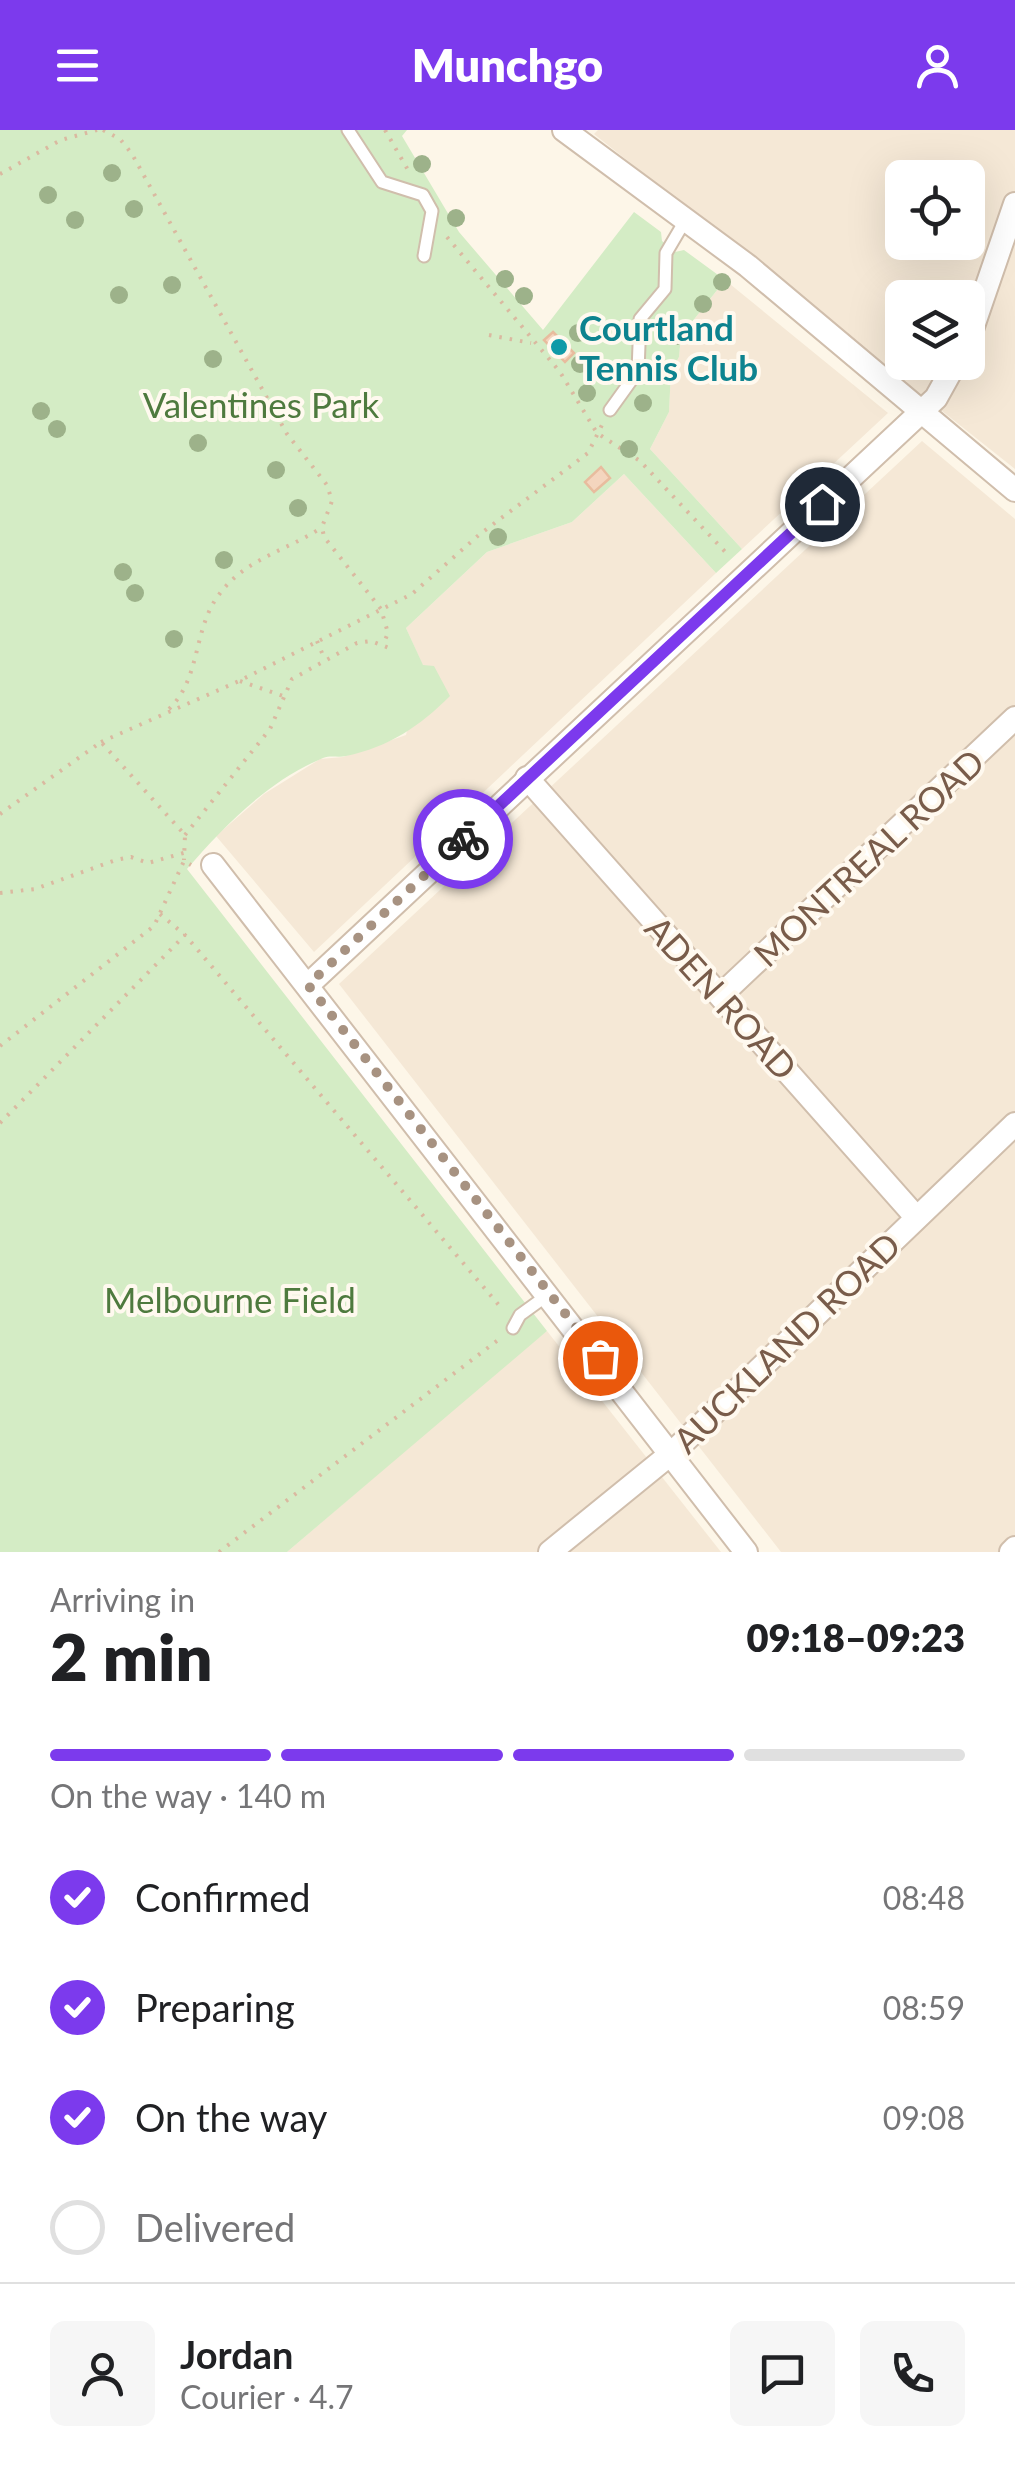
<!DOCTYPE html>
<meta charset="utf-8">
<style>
:root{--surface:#fff;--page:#f6f6f6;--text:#202124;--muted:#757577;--line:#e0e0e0;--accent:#7c3aed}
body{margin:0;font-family:Lato,sans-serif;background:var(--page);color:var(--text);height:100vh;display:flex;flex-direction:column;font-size:38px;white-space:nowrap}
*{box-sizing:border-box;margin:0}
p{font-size:32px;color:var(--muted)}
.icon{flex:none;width:55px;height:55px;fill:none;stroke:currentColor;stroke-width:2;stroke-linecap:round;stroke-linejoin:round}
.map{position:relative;height:1422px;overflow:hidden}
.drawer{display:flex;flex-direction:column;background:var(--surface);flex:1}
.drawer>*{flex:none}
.tools{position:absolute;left:885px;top:30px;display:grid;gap:20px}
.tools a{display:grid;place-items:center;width:100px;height:100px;border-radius:15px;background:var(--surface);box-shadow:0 10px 40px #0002;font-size:50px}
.pin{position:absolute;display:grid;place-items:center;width:85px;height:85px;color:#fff;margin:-42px;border:5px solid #fff;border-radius:50%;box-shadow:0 2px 10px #0007}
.courier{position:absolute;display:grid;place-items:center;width:100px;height:100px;margin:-50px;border:8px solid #7c3aed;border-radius:50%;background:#fff;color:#222;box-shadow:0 2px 12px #0007}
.headline em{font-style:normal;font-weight:800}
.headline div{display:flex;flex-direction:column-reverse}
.headline{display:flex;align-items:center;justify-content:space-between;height:170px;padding:0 50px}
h1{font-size:65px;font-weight:800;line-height:75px}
.bar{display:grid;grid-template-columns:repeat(4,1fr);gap:15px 10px;align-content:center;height:120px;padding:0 50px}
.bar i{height:12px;border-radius:8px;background:var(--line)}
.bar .selected{background:var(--accent)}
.bar p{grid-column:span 4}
.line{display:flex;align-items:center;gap:25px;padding:0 50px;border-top:2px solid var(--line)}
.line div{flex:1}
.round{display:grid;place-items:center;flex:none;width:105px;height:105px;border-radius:15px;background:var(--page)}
ol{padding:0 50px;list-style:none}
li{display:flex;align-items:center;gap:30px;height:110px}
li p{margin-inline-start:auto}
li .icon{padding:10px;border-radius:50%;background:var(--accent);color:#fff;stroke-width:4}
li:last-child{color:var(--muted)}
li i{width:55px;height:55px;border:5px solid var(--line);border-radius:50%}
header{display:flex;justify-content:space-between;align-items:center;height:130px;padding:0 50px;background:var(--accent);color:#fff;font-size:45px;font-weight:800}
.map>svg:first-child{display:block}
</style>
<header><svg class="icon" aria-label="menu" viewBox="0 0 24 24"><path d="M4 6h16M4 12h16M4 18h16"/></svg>Munchgo<svg class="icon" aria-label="person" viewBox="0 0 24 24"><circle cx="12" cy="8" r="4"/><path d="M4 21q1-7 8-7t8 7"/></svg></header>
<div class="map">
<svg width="1015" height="1422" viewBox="0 0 1015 1422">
<rect width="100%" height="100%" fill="#fdf6e8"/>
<g fill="#f5e8d6" fill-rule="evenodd">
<path d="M 598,0 L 1015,0 L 1015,339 L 594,4 ZM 902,48 L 968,48 L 968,112 L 902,112 ZM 902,168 L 968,168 L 968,232 L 902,232 Z"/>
<path d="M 725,150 L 888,283 L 742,419 L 650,319 L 669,282 L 671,240 L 679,227 L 681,206 Z"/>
<path d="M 922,311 L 1015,389 L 1015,1422 L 781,1422 L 339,854 Z"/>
<path d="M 624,344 L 716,443 L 314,822 L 216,706 L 264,664 L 320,629 L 343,627 L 406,605 L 423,536 L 406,498 L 487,422 L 572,392 Z"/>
<path d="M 547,1201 L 721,1422 L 287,1422 L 526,1217 Z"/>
</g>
<path fill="#d4ecc5" d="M 0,0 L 407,0 L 402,6 L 459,102 L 543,200 L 634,82 L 661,102 L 662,111 L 675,122 L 684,120 L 725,150 L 681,206 L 679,227 L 671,241 L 669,282 L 650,319 L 742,419 L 716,443 L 624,344 L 572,392 L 487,422 L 406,498 L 423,535 L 434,536 L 450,566 C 420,596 389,617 346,626 C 338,628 331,625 323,628 C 268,651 225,695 187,739 L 547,1201 L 287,1422 L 0,1422 Z"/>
<g fill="#f4d5be" stroke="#e8bc9e" stroke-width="2.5">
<path d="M 553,202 L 574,223 L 565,232 L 544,210 Z"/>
<path d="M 601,337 L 610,348 L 594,362 L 585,352 Z"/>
</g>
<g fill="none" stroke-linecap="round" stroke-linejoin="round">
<defs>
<g id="lane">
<path d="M 348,0 L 382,52 L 423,65 L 432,81 L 424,126"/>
<path d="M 610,280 L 638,241 L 640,189 L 665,159 L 666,123 L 686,89"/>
<path d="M 513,1198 L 520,1185 L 549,1164"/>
</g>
<g id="street">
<path d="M 564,0 L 748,136 L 1015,360"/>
<path d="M 968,211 L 1015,74"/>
<path d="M 527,648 L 916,1087"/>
<path d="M 213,735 L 746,1422"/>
<path d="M 308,855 L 936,268 L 956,232"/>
<path d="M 721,865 L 1015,588"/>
<path d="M 550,1422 L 673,1322 L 1015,994"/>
<path d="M 1011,1422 L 1015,1418"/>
</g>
</defs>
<use href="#lane" stroke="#d0beac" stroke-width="15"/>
<use href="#street" stroke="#d0beac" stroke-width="26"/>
<g stroke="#dab9a0" stroke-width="4" stroke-dasharray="2.5 8" stroke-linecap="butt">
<path d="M 103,0 L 120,9 L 132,24 L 287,304 L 327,355 L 332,371 L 322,397 L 324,407 L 381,479 L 388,503 L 383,515"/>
<path d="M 385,0 L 408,40"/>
<path d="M 0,44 L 61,10 L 97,0"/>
<path d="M 447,107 L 560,242 L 597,303 L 640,331 L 730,427"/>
<path d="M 489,205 L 531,213"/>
<path d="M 317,511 L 325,530"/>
<path d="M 240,551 L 283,566"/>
<path d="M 169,579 C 201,548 193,500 218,466 C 244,429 286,421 321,398"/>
<path d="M 101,612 L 239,551 L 412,464 L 480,404 L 588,323 L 603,293"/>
<path d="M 0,684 L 101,612 L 185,705 L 184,730"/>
<path d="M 185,705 L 270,599 L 292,549 L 357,513 L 371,511 L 389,518"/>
<path d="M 0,763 L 35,759 L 116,730 L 131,727 L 148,733 L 187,722"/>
<path d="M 160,784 L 185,805 L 503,1180"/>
<path d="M 0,916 L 154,796 L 184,731 L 191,735"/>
<path d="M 0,993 L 185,805"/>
<path d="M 219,1422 L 502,1207"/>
</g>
<use href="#lane" stroke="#fff" stroke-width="11"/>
<use href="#street" stroke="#fff" stroke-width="22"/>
</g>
<g fill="#9db28a">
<circle cx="422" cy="34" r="9"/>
<circle cx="112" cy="43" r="9"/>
<circle cx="48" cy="65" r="9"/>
<circle cx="134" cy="79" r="9"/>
<circle cx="456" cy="88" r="9"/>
<circle cx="75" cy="90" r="9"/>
<circle cx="505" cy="149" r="9"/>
<circle cx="722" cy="152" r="9"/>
<circle cx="172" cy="155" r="9"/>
<circle cx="119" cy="165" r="9"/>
<circle cx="524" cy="166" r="9"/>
<circle cx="703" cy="174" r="9"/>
<circle cx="578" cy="203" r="9"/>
<circle cx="678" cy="206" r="9"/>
<circle cx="213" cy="229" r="9"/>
<circle cx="580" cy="234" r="9"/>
<circle cx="587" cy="263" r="9"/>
<circle cx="643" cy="273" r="9"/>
<circle cx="41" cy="281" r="9"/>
<circle cx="57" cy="299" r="9"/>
<circle cx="198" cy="313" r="9"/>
<circle cx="629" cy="319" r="9"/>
<circle cx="276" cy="340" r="9"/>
<circle cx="298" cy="378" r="9"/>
<circle cx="498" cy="407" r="9"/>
<circle cx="224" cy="430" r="9"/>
<circle cx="123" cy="442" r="9"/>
<circle cx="135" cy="463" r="9"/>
<circle cx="174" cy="509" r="9"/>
</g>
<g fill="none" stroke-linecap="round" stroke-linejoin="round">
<path stroke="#a79281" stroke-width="10" stroke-dasharray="0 18" d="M 463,709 L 308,855 L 600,1228"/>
<path stroke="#7c3aed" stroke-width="12" d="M 463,709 L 822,374"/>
</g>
<circle fill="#0f9aa8" stroke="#fff9ef" stroke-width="4" cx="559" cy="217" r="10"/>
<g text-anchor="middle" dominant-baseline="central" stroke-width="8" stroke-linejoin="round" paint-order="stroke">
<g font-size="35" font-weight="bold" fill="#0d838f" stroke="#fff9ef" text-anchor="start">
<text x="579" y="197">Courtland<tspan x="579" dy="40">Tennis Club</tspan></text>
</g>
<g font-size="35" fill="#4e7a3e" stroke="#fff9ef">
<text x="261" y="274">Valentines Park</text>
<text x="230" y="1169">Melbourne Field</text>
</g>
<g font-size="35" fill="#795c4a" stroke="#fff9ef">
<text transform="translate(868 727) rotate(-43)">MONTREAL ROAD</text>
<text transform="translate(722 867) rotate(48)">ADEN ROAD</text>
<text transform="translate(786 1212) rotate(-44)">AUCKLAND ROAD</text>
</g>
</g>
</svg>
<div class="tools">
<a><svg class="icon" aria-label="locate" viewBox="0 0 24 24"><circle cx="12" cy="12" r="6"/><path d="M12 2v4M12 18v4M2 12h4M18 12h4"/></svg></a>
<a><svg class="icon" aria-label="layers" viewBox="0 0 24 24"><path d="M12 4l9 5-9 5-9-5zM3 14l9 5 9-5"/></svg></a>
</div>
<div class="pin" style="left:600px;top:1228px;background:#ea580c"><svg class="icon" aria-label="bag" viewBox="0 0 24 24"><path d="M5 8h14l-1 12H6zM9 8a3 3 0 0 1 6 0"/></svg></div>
<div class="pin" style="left:822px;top:374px;background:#1f2937"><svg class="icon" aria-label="home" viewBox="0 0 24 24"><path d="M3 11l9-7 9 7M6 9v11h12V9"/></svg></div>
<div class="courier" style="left:463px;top:709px"><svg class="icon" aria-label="bike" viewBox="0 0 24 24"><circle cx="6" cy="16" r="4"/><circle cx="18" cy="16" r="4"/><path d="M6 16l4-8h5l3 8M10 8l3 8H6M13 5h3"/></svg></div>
</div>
<section class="drawer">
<div class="headline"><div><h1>2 min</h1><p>Arriving in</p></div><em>09:18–09:23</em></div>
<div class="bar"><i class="selected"></i><i class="selected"></i><i class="selected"></i><i></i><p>On the way · 140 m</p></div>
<ol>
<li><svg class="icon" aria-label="check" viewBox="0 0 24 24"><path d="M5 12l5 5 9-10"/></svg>Confirmed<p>08:48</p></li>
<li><svg class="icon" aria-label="check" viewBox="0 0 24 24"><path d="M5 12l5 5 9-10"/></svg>Preparing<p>08:59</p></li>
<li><svg class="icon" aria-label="check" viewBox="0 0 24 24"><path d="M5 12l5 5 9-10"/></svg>On the way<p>09:08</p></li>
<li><i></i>Delivered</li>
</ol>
<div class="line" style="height:180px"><a class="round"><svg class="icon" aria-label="person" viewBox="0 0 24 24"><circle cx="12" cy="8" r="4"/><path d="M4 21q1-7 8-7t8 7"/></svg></a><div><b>Jordan</b><p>Courier · 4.7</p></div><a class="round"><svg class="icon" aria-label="chat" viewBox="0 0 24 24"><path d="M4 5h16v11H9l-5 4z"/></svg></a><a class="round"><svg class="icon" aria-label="phone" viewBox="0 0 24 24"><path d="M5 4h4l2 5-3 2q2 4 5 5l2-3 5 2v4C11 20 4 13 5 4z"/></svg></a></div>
</section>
